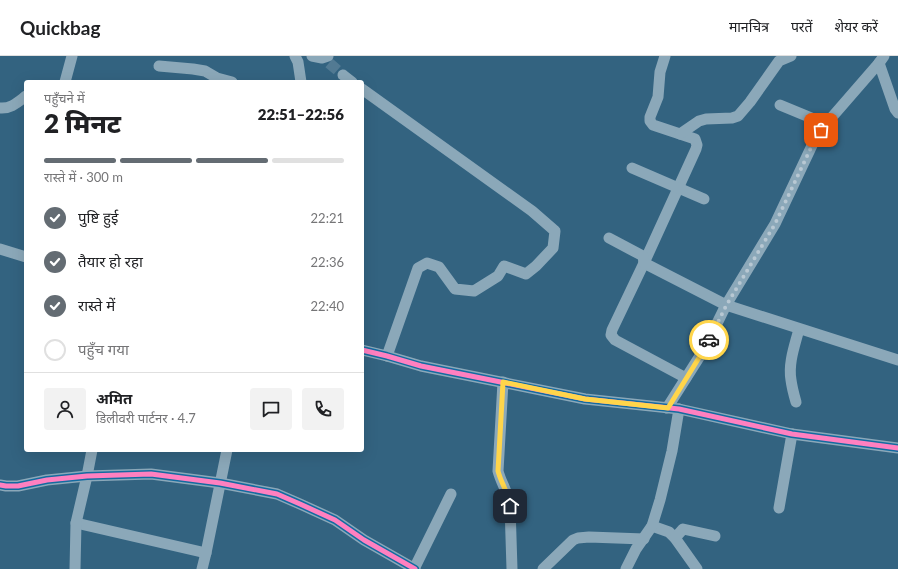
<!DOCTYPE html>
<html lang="hi">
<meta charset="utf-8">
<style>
:root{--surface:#fff;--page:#f2f2f2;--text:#202124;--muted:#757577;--line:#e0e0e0;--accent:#646c73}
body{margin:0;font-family:Lato,"Noto Sans Devanagari",sans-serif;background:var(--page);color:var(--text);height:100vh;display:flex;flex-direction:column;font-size:15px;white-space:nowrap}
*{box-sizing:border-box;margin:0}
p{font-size:13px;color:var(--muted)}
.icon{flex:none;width:22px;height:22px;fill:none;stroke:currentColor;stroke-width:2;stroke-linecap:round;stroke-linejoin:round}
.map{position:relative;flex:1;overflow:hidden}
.sheet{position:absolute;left:24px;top:24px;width:340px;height:372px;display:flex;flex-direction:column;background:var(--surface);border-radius:4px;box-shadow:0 4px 16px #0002}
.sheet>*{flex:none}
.pin{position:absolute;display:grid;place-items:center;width:34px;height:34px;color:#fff;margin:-17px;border-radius:8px;box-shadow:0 2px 6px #0006}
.courier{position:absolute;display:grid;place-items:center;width:40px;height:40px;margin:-20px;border:3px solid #ffd54a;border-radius:50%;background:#fff;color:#222;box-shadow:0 1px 5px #0007}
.overview em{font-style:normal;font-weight:800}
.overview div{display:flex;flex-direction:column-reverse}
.overview{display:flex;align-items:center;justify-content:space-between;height:68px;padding:0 20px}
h1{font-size:26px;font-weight:800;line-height:30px}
.bar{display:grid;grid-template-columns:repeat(4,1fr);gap:6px 4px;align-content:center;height:48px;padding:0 20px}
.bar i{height:5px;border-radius:3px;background:var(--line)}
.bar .active{background:var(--accent)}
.bar p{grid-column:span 4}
.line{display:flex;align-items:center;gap:10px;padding:0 20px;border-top:1px solid var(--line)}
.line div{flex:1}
.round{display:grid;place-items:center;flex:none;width:42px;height:42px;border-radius:4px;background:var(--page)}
ol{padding:0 20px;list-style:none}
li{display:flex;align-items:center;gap:12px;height:44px}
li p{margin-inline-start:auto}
li .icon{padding:4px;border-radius:50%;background:var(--accent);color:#fff;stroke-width:4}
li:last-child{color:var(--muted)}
li i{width:22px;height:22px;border:2px solid var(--line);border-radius:50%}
header{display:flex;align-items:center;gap:24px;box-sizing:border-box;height:56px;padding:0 20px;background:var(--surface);border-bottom:1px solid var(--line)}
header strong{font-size:19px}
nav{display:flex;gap:22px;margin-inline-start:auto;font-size:14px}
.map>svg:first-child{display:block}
</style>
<header>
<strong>Quickbag</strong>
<nav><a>मानचित्र</a><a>परतें</a><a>शेयर करें</a></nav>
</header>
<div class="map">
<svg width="898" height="513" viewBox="0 0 898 513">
<rect width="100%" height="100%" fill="#336380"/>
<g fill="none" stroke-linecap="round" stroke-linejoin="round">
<path stroke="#527a93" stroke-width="11" stroke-dasharray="11 5.5" stroke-linecap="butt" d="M 329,7 L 343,19"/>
<g stroke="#8ba8b9" stroke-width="11">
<path d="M 295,0 L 298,6 L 301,26"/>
<path d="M 312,0 L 322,2 L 328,0"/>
<path d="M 665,0 L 660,16 L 658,41 L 650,61 L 650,65 L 653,69 L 695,83 L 697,89 L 696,93 L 644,207 L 612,274 L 611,279 L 615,284 L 686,322"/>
<path d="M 879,7 L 895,53 L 898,57"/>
<path d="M 159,10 L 193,13 L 205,15 L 217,22 L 232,26"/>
<path d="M 343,19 L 352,26"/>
<path d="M 65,26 L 72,0"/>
<path d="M 362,33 L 532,155 L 555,175 L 553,192 L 536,210 L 526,218 L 504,210 L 498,220 L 474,235 L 455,233 L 439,211 L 427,207 L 418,212 L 387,300"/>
<path d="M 780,49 L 826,68"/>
<path d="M 0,52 C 11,53 18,46 26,40"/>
<path d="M 680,78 L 699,65 L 706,63 L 732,62 L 738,60 L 750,46 L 779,5 L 791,0"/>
<path d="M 632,112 L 704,143"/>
<path d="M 609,182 L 643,200 L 644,207 L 726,249 L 898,304"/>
<path d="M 0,193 L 26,201"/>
<path d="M 362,294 L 387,300 L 421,310 L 585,343 L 679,353 L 792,378 L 898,392"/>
<path d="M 503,326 L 498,415 C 501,427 509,438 510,450 L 512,513"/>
<path d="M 796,346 C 794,339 792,332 791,324 C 788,307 795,289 799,273"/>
<path d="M 667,352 L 705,292 L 726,249 L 775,168 L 816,81 L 826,68 L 879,7 L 884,0"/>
<path d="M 0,429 L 6,430 L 18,430 L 47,424 L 87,420 L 151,418 L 220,427 L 277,438 L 300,448 L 335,464 L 364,484 L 415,513"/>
<path d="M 779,452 L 792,378"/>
<path d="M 76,467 L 206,497"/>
<path d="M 652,470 L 669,476 L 675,482 L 697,513"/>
<path d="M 675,482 L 683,473 L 715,480"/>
<path d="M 75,513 L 76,467 L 87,420 L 92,394"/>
<path d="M 202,513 L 206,497 L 227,394"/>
<path d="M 414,513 L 451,438"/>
<path d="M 543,513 L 573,484 L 578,482 L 589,481 L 644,483"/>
<path d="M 626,513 L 636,493 L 652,470 L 660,444 L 672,395 L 679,353"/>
</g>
<defs>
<g id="cycleway">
<path d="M 362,294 L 387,300 L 421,310 L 585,343 L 679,353 L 792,378 L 898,392"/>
<path d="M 0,429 L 6,430 L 18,430 L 47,424 L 87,420 L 151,418 L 220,427 L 277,438 L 300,448 L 335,464 L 364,484 L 415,513"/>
</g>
</defs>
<use href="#cycleway" stroke="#136ba0" stroke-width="8"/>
<use href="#cycleway" stroke="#ff80c0" stroke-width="5"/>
</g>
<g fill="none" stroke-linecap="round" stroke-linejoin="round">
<path stroke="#b8c8d3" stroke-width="4" stroke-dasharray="0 7.2" d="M 709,284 L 726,250 L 775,168 L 816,81 L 821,74"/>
<path stroke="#ffd54a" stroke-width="5" d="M 510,450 C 509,438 501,427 498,415 L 503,326 L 585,343 L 668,352 L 705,292 L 709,284"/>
</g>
</svg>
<div class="pin" style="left:821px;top:74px;background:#ea580c"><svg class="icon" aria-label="bag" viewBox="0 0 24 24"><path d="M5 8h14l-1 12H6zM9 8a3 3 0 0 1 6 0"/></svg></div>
<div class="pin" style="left:510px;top:450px;background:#1f2937"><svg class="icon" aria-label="home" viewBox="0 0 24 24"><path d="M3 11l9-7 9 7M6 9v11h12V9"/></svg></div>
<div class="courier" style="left:709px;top:284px"><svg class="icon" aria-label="car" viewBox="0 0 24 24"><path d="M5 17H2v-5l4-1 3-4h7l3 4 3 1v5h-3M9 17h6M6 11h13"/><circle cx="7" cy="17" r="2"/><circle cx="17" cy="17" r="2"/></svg></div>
<section class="sheet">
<div class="overview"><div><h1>2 मिनट</h1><p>पहुँचने में</p></div><em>22:51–22:56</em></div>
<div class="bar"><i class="active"></i><i class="active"></i><i class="active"></i><i></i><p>रास्ते में · 300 m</p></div>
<ol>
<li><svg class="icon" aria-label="check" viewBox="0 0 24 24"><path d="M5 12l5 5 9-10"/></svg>पुष्टि हुई<p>22:21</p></li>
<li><svg class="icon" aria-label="check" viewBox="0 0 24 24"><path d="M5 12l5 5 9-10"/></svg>तैयार हो रहा<p>22:36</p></li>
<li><svg class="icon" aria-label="check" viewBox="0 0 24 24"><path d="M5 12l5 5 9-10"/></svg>रास्ते में<p>22:40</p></li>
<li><i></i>पहुँच गया</li>
</ol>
<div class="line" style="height:72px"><a class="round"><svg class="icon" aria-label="person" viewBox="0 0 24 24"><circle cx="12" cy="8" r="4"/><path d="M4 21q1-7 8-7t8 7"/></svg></a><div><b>अमित</b><p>डिलीवरी पार्टनर · 4.7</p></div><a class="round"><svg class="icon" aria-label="chat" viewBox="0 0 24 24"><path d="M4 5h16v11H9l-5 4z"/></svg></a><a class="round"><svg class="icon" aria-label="phone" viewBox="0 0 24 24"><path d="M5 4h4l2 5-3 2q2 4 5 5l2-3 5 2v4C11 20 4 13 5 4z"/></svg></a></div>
</section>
</div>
